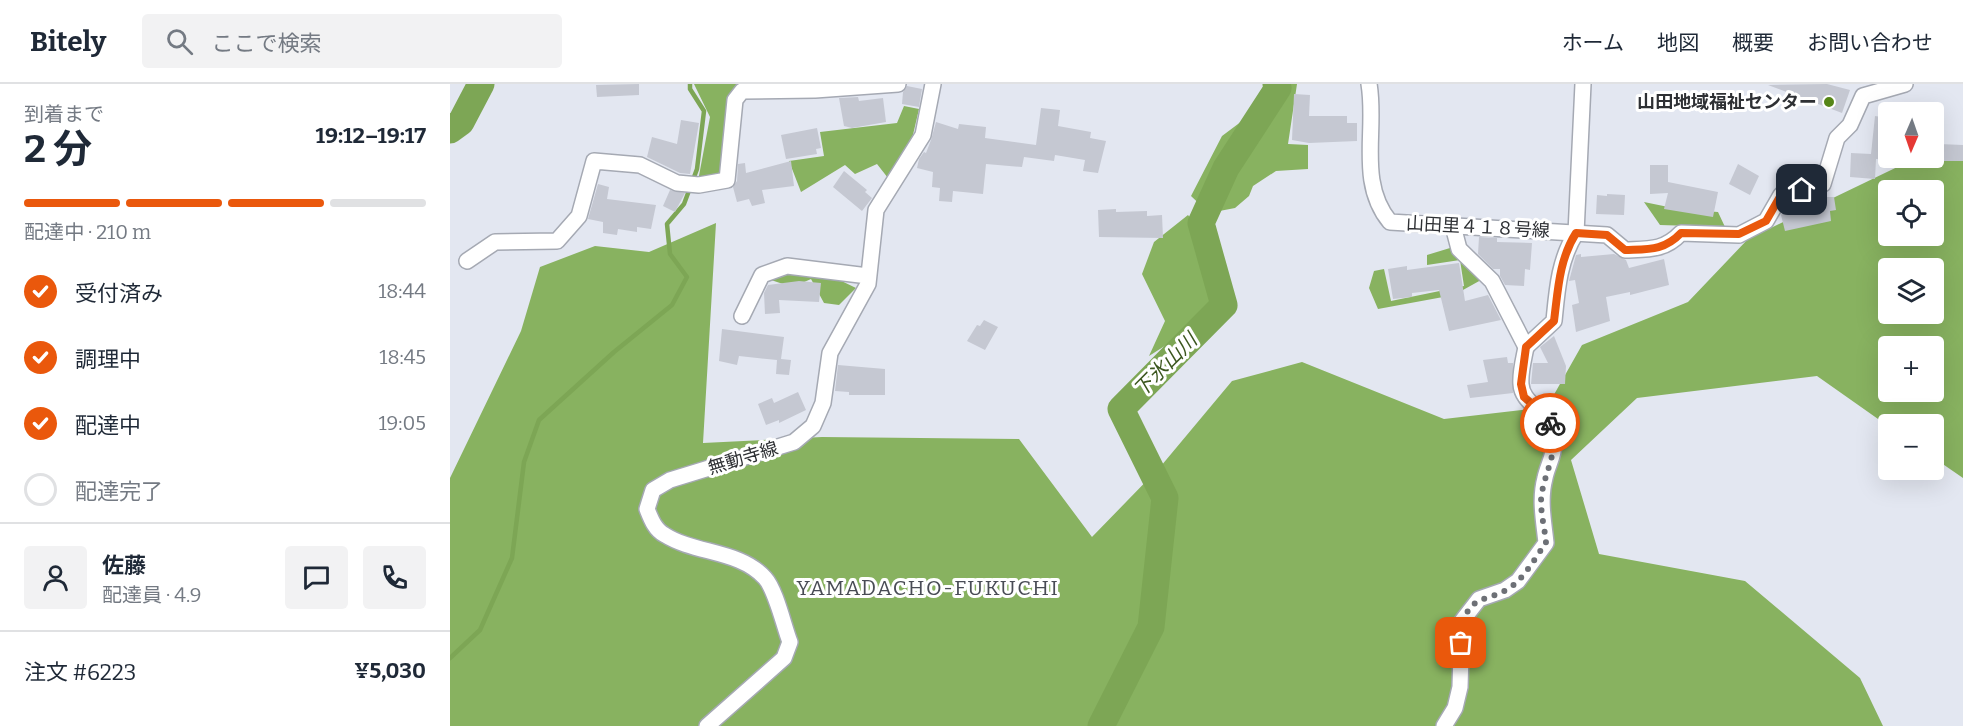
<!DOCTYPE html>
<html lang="ja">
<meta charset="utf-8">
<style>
:root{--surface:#fff;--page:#f2f2f3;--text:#1f2937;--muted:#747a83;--line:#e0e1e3;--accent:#ea580c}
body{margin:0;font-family:Bitter,"Noto Sans JP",serif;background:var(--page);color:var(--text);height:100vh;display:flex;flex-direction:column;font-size:22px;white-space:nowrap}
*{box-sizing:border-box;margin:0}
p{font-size:20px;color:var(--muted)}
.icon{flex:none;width:33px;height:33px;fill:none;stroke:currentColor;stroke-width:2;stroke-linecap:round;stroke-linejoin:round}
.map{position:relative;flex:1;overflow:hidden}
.side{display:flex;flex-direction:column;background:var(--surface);width:450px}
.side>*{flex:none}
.needle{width:39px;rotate:182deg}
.buttons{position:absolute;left:1428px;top:18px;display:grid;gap:12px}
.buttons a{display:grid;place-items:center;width:66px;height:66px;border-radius:6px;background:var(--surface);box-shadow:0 6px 24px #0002;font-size:30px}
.pin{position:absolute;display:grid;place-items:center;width:51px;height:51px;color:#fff;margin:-26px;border-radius:12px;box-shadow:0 3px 9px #0006}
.courier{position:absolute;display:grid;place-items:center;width:60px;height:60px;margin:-30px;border:4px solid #ea580c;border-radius:50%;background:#fff;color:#222;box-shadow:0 2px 8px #0007}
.headline em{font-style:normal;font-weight:700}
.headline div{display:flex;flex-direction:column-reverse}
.headline{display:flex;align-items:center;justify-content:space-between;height:102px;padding:0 24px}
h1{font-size:39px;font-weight:700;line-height:45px}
.bar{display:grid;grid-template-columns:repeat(4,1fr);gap:9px 6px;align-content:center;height:72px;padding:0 24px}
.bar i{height:8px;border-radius:4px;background:var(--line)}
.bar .current{background:var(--accent)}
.bar p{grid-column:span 4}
.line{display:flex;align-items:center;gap:15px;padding:0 24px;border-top:2px solid var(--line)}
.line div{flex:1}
.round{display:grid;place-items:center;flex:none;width:63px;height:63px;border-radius:6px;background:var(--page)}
ol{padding:0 24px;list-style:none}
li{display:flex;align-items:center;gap:18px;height:66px}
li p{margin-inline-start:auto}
li .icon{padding:6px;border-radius:50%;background:var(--accent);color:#fff;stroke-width:4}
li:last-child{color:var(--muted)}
li i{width:33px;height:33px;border:3px solid var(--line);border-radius:50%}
header{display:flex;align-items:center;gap:36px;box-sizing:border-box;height:84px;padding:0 30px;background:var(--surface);border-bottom:2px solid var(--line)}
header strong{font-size:28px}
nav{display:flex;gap:33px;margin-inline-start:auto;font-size:21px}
.search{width:420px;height:54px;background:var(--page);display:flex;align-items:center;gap:15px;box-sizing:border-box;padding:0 21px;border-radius:6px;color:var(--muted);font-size:22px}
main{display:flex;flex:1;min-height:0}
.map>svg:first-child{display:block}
</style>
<header>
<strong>Bitely</strong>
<div class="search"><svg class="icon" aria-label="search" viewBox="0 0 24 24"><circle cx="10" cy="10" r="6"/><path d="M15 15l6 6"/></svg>ここで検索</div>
<nav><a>ホーム</a><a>地図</a><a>概要</a><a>お問い合わせ</a></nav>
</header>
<main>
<section class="side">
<div class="headline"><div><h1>2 分</h1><p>到着まで</p></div><em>19:12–19:17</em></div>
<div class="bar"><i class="current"></i><i class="current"></i><i class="current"></i><i></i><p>配達中 · 210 m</p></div>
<ol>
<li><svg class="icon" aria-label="check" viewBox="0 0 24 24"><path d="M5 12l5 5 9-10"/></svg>受付済み<p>18:44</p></li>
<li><svg class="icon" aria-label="check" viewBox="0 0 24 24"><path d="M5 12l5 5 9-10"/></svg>調理中<p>18:45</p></li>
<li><svg class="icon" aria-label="check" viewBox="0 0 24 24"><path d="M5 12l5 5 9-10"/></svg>配達中<p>19:05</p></li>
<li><i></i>配達完了</li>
</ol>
<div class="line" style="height:108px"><a class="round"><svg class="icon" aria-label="person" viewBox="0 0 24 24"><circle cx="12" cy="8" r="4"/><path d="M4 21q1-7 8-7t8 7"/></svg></a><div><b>佐藤</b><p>配達員 · 4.9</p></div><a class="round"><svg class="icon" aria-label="chat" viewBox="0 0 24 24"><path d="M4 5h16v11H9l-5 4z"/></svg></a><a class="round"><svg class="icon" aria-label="phone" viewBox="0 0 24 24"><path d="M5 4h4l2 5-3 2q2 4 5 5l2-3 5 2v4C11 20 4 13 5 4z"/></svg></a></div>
<div class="line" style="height:78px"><div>注文 #6223</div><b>¥5,030</b></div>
</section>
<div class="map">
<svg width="1513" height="642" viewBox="0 0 1513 642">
<rect width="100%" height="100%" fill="#e3e7f1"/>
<g fill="#88b260" fill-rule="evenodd">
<path d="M 244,0 L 286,0 L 272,92 L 248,97 L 260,33 Z"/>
<path d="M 815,0 L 847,0 L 838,60 L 858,61 L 858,85 L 826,87 L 803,102 L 799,112 L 785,124 L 759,129 L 741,112 L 772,52 L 792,37 Z"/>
<path d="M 454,22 L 469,25 L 462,55 L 438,94 L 427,80 L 405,90 L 395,81 L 351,108 L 339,77 L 374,72 L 370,48 L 447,39 Z"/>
<path d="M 1484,66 L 1513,71 L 1513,394 L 1484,374 L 1484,340 L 1438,342 L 1367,292 L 1187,314 L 1121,376 L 1149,470 L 1295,497 L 1410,594 L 1433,642 L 0,642 L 0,394 L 71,247 L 90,183 L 145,162 L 199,168 L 266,139 L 253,359 L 372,353 L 569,355 L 642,453 L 711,382 L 782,297 L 852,278 L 994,335 L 1097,323 L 1132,261 L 1238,218 L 1298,155 L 1466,74 L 1484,74 ZM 1438,106 L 1484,106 L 1484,152 L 1438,152 ZM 1438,184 L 1484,184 L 1484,230 L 1438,230 ZM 1438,262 L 1484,262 L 1484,308 L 1438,308 Z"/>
<path d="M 1194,118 L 1228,125 L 1268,128 L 1275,143 L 1210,141 Z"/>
<path d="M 738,131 L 767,169 L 782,219 L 699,272 L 715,237 L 692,190 L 704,158 Z"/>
<path d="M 1000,164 L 1031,196 L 1004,211 L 928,225 L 919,204 L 924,187 L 934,185 L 941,217 L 1014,202 L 1010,176 L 977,181 L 977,171 Z"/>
<path d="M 335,186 L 377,190 L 406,204 L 389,221 L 374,219 L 361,195 L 334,207 L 333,200 L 315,194 Z"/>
</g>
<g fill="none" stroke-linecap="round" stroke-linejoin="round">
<path stroke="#7da655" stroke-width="4.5" d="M 0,574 L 30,546 L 62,474 L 74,378 L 89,336 L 164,268 L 222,221 L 237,193 L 220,170 L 217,140 L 234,120 L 247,85 L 254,27 L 240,5 L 240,0"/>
<g stroke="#7da655" stroke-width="27">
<path d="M 0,46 L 11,38 L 31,0"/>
<path d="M 651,642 L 701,543 L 715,414 L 671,325 L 774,221 L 751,139 L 776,84 L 828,4 L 826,0"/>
</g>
</g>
<g fill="#c5c8d2">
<path d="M 189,0 L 189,11 L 147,13 L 146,1 Z"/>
<path d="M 1377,0 L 1400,6 L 1392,29 L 1318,1 Z"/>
<path d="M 457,2 L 472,5 L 469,23 L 452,20 L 453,8 Z"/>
<path d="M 844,10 L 860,11 L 859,32 L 897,32 L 897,39 L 907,39 L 907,57 L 859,59 L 842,56 Z"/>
<path d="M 408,13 L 409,17 L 433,14 L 436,38 L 402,44 L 394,42 L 389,14 Z"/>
<path d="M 591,24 L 610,26 L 608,42 L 641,48 L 640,54 L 656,57 L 648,89 L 633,87 L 635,76 L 605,71 L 604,77 L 574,73 L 572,83 L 536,80 L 533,110 L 503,107 L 502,118 L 489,117 L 490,104 L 482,103 L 483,88 L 467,84 L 469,75 L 474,68 L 476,69 L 481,56 L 486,38 L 508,45 L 509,40 L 536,43 L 535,54 L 586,61 Z"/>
<path d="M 1425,32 L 1438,34 L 1438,76 L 1426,75 L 1425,95 L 1400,93 L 1401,69 L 1421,70 Z"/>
<path d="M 231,36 L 249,39 L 240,90 L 230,89 L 197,73 L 202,53 L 227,60 Z"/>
<path d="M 367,44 L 371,64 L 366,65 L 367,70 L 336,75 L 331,51 Z"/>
<path d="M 1489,60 L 1513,61 L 1513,77 L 1489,77 Z"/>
<path d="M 341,77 L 344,102 L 312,106 L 315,119 L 302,122 L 299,115 L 287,118 L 283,103 L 287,97 L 288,80 L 295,79 L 296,89 Z"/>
<path d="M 1288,80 L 1309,92 L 1300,111 L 1279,100 Z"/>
<path d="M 1200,81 L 1218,81 L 1218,98 L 1268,108 L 1263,133 L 1214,125 L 1218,109 L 1200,110 Z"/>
<path d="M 394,87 L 417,106 L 415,108 L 422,114 L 412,127 L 383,103 Z"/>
<path d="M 148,100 L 159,103 L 157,115 L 206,121 L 201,145 L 187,143 L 187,148 L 168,145 L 167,151 L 153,149 L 153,138 L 138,135 Z"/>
<path d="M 220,106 L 235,109 L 225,128 L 213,122 Z"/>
<path d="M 1157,110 L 1175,111 L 1174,131 L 1146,130 L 1147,111 L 1157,112 Z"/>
<path d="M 1375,113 L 1384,113 L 1386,126 L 1380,127 L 1381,137 L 1335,147 L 1331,131 L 1335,124 L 1343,122 L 1342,119 Z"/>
<path d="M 666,125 L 666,128 L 697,127 L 697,132 L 712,131 L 713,154 L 649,153 L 648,126 Z"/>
<path d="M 1029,153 L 1047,154 L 1047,158 L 1082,159 L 1080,186 L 1075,185 L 1074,202 L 1055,201 L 1050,192 L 1050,185 L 1043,185 L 1028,170 Z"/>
<path d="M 1131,170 L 1131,173 L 1164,170 L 1176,176 L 1179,184 L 1214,175 L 1219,201 L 1180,211 L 1180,208 L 1156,213 L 1160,237 L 1126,248 L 1122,221 L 1129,219 L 1125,196 L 1119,197 L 1126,171 Z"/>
<path d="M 1009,179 L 1015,217 L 1038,211 L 1051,236 L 999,247 L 989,206 L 962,209 L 962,213 L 943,215 L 938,185 L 957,182 L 957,186 Z"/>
<path d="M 349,197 L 371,199 L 369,218 L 329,216 L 330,229 L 315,230 L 314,209 L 318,201 Z"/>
<path d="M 534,236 L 548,243 L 535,266 L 517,257 L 527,241 L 530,242 Z"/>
<path d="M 272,245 L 334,253 L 331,275 L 341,276 L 339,291 L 326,290 L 327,276 L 289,272 L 287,281 L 269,277 Z"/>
<path d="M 1104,252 L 1116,282 L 1115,300 L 1081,300 L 1083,279 L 1098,279 L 1090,263 Z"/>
<path d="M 1057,273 L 1058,279 L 1063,279 L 1063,309 L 1020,314 L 1017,301 L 1038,298 L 1033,276 Z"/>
<path d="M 388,281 L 435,285 L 435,311 L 399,311 L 399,308 L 385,307 Z"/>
<path d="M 348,308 L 356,326 L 329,339 L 329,336 L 316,341 L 308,320 L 322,314 L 324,319 Z"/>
</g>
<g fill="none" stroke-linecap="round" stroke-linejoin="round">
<defs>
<g id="street">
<path d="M 919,0 C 927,46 907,98 940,138 L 1157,151 L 1175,166 C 1198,165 1214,167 1231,149 L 1289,151 L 1316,137 L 1331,111 L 1373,100 L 1387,54 L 1400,41 L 1413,12 L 1455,0"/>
<path d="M 1003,142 L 1009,165 L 1042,197 L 1076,263"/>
<path d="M 17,177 L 45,158 L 107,157 L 129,132 L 144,77 L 190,81 L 227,99 L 249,101 L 277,96 L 285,16 L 292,7 L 365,6 L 448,0"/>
<path d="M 292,232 L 312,191 L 337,182 L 418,192"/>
<path d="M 1076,263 L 1104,237 C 1107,206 1109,176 1126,149 L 1133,0"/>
<path d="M 257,642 L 334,574 L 340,558 C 334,543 326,506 315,494 C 290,466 245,470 215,451 C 205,446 201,435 197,425 L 203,406 L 220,396 L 344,358 L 363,342 L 373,319 L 380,269 L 418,200 L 426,126 L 473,51 L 483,0"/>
<path d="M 994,642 L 1005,624 L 1010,603 L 1012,537 L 1029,515 L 1055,506 L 1068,497 L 1096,459 C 1094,438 1089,416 1095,394 C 1097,383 1105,370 1104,358 C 1102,326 1072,322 1071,300 C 1070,288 1074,274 1076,263"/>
</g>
</defs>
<use href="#street" stroke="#a5a9b3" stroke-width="18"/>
<use href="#street" stroke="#fff" stroke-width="15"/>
</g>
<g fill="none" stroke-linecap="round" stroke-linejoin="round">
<path stroke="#6d7076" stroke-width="6" stroke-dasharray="0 10.8" d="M 1011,559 C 1013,501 1041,524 1068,497 C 1079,486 1087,471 1096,459 C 1095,446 1091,431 1091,417 C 1092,391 1112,365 1100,339"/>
<path stroke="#ea580c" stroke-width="8" d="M 1100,339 L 1095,331 L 1074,313 L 1071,300 L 1076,263 L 1104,237 C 1108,206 1109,176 1126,149 L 1157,151 L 1175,166 C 1198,165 1214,167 1231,149 L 1289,150 L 1316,137 L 1331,111 L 1352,106"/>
</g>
<circle fill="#568618" stroke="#fff" stroke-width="2" cx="1379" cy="18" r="6"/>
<g text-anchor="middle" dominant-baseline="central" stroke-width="6" stroke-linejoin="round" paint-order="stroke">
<g font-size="18" font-weight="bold" fill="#2e3034" stroke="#fff" text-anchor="end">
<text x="1367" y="18">山田地域福祉センター</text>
</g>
<g font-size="18" fill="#2e3034" stroke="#fff">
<text transform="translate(1028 143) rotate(3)">山田里４１８号線</text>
<text transform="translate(293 374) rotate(-17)">無動寺線</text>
</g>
<g font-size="20" font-style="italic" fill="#3c571f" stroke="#fff">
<text transform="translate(715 281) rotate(-45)">下氷山川</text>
</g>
<g font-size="21" letter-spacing="1.5" fill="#494c55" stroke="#fff">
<text x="478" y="504">YAMADACHO-FUKUCHI</text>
</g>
</g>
</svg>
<div class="buttons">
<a><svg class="needle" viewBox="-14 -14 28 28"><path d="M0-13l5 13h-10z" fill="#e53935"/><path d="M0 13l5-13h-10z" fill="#747a83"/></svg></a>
<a><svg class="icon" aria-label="locate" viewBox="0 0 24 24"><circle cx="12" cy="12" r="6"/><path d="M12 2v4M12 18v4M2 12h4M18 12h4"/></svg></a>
<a><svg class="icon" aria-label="layers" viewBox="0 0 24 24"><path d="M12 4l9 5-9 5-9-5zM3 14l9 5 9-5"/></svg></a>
<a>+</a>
<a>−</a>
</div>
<div class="pin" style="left:1011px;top:559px;background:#ea580c"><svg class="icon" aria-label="bag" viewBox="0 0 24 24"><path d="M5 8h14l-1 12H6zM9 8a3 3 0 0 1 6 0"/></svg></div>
<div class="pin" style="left:1352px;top:106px;background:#1f2937"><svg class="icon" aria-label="home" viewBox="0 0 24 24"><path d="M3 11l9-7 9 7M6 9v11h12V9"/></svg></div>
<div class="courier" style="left:1100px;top:339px"><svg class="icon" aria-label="bike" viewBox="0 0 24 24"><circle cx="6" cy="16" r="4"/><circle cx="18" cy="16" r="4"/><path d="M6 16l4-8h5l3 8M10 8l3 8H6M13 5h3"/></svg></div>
</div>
</main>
